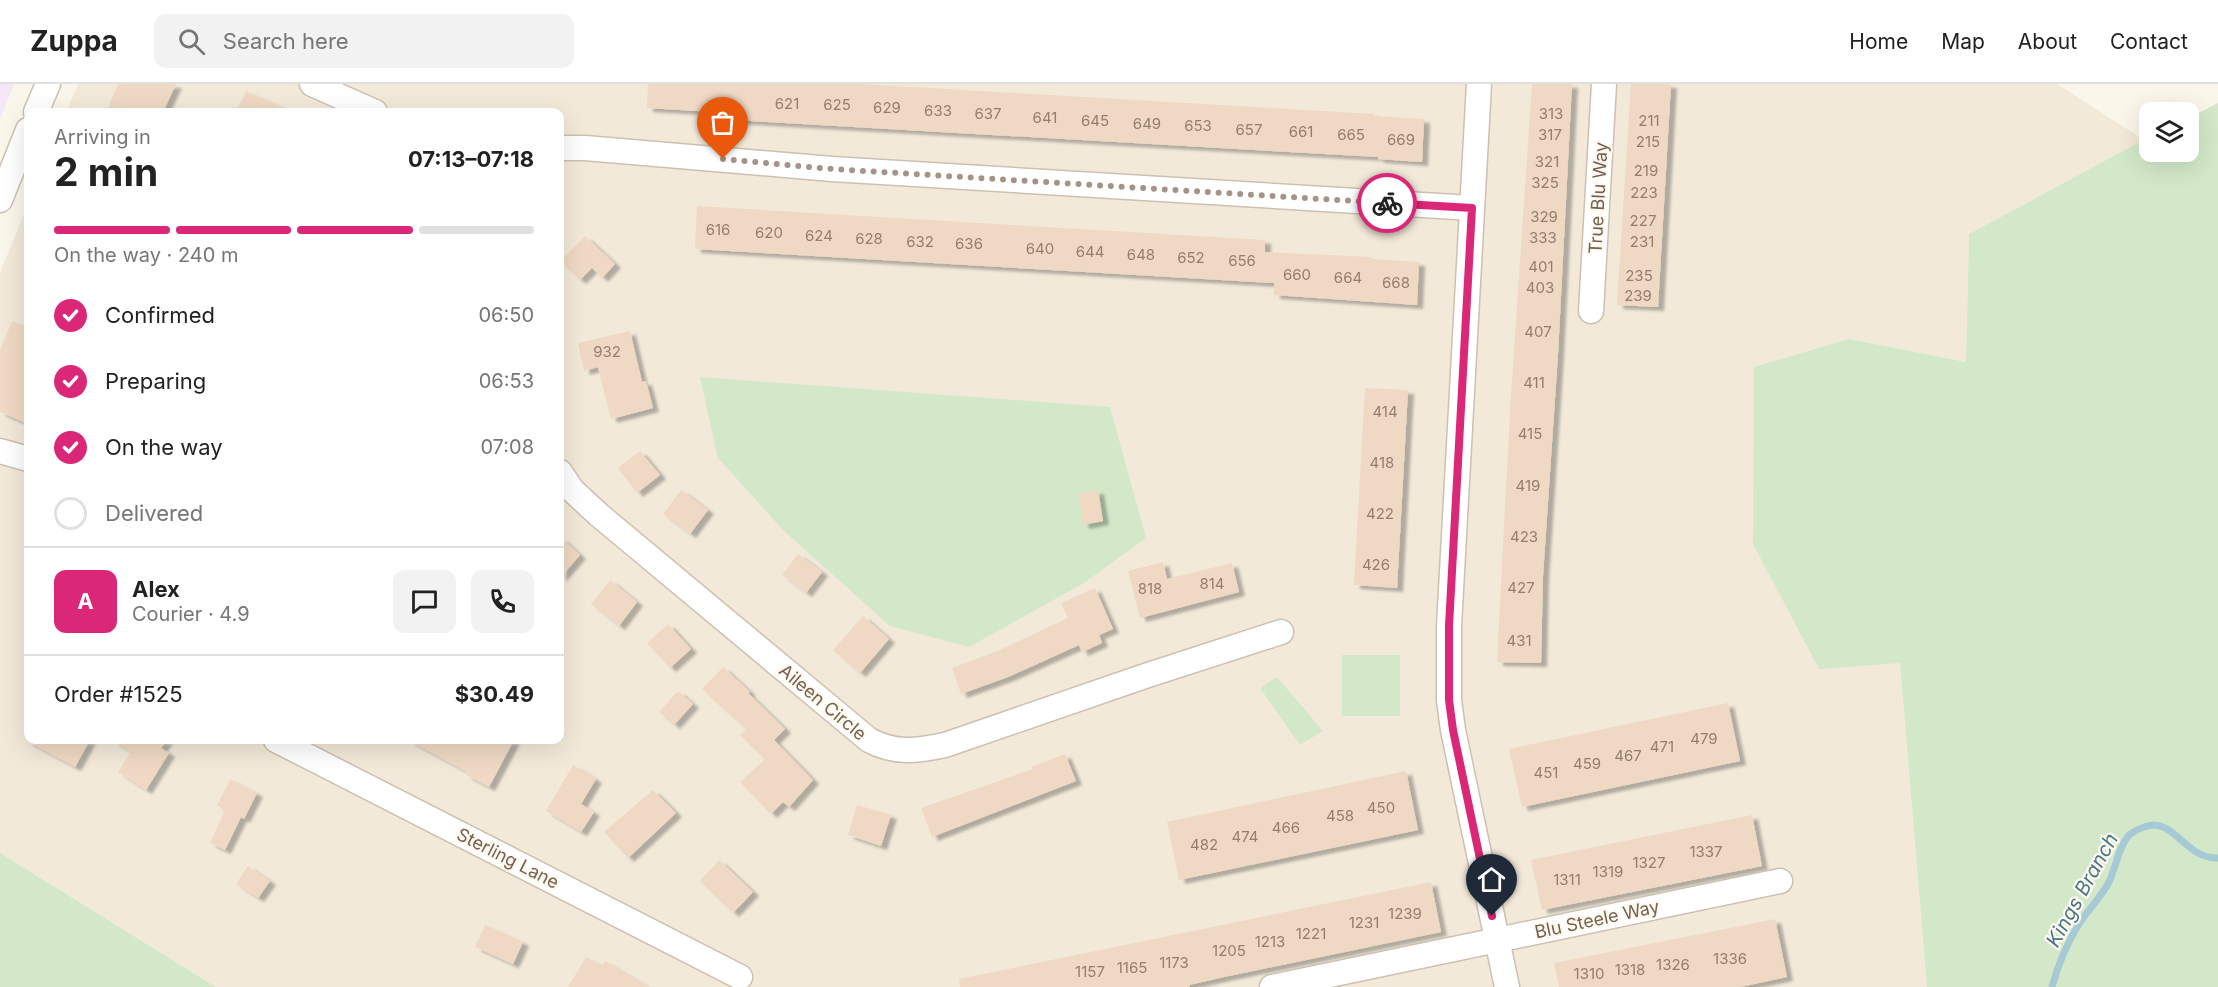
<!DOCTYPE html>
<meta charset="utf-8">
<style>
:root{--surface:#fff;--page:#f2f2f2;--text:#222;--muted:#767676;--line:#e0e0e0;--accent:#db2777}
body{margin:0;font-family:Inter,sans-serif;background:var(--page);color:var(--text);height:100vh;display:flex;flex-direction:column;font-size:22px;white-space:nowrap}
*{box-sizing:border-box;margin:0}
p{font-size:20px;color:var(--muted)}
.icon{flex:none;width:33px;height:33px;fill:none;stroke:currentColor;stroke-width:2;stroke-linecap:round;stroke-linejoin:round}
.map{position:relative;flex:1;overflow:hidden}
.side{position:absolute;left:24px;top:24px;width:540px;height:636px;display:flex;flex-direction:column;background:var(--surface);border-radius:12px;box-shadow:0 6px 24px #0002}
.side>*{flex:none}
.buttons{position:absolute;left:2139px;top:18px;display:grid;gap:12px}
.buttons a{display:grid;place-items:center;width:60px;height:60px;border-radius:12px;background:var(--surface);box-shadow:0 6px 24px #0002;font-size:30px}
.pin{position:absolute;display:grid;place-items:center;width:51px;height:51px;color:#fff;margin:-62px -26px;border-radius:50% 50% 50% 0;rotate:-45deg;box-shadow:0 0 6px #0007}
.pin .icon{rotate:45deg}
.courier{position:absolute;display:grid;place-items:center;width:60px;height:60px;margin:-30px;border:4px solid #db2777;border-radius:50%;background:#fff;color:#222;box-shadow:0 2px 8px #0007}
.head em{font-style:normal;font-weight:700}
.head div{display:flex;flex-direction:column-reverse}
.head{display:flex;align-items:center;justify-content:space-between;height:102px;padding:0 30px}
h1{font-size:39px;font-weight:700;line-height:45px}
.bar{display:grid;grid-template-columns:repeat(4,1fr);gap:9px 6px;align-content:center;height:72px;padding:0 30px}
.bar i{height:8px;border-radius:4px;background:var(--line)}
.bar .selected{background:var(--accent)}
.bar p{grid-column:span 4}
.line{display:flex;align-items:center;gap:15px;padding:0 30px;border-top:2px solid var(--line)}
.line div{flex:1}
.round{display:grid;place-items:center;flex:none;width:63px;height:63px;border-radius:12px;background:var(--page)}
ol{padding:0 30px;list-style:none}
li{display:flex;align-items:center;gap:18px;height:66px}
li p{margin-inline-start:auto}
li .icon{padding:6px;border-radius:50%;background:var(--accent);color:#fff;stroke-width:4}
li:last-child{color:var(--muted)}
li i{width:33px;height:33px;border:3px solid var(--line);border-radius:50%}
header{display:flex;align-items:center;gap:36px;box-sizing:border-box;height:84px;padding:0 30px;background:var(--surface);border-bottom:2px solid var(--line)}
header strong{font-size:28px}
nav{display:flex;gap:33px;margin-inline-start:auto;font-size:21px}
.search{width:420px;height:54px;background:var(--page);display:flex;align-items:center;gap:15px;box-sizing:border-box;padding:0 21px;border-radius:12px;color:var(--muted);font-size:22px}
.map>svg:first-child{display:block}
</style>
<header>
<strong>Zuppa</strong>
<div class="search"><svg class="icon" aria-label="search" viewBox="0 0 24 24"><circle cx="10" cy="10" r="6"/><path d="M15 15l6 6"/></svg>Search here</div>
<nav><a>Home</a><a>Map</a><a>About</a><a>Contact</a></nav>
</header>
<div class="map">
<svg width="2218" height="903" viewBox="0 0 2218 903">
<defs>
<filter id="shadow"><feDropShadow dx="6" dy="4" stdDeviation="1.5" flood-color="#0004"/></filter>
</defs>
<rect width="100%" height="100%" fill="#fbf6ea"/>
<path fill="#f2e9d9" d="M 78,0 L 2057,0 L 2144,56 L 1969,150 L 1966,278 L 1849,255 L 1900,579 L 1927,903 L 216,903 L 0,769 L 0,189 L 28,120 L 28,656 L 560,656 L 560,28 L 66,28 Z"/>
<path fill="#f3e7f8" d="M 0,0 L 14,0 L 0,35 Z"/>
<g fill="#d3e8c9">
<path d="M 2218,19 L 2218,903 L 1927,903 L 1900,579 L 1819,585 L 1753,460 L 1754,283 L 1849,255 L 1966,278 L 1969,150 L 2149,53 L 2150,68 L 2188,68 L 2189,34 Z"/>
<path d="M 700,293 L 1110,323 L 1146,454 L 1084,499 L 969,563 L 890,542 L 784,447 L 718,374 Z"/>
<rect x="1342" y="571" width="58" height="61"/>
<path d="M 1277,593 L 1323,647 L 1300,661 L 1260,604 Z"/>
<path d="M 0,769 L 216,903 L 0,903 Z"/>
</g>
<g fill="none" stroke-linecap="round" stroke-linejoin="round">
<path stroke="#a7c9d5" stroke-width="7" d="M 2052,903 C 2058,881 2067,859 2079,840 C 2088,826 2101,813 2109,798 C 2116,783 2118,764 2129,751 C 2135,746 2147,741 2154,741 C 2177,742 2189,775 2218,774"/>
</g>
<g fill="#efd9c4" filter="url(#shadow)">
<path d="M 118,0 L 176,0 L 163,28 L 106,28 Z"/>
<path d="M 648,0 L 862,0 L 1374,30 L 1374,32 L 1424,35 L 1422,78 L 1378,75 L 1378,73 L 714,35 L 714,28 L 647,24 Z"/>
<path d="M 1532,0 L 1572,0 L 1558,270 L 1543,492 L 1541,579 L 1497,578 L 1510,327 Z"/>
<path d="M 1631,0 L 1671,0 L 1658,223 L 1617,221 Z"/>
<path d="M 246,7 L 293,28 L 236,28 Z"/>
<path d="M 697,122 L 1265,156 L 1265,168 L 1371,173 L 1371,175 L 1419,178 L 1417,221 L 1274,211 L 1274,199 L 695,165 Z"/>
<path d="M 585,152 L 615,180 L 602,194 L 592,184 L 580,196 L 560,177 Z"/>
<path d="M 12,237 L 28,244 L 28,340 L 0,328 L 0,266 Z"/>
<path d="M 630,247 L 642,298 L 646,297 L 653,324 L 611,335 L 598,283 L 584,287 L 578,259 Z"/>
<path d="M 1365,304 L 1408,306 L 1397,504 L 1354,501 Z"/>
<path d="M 640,367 L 660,391 L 637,409 L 618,384 Z"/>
<path d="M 681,406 L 708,426 L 690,450 L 663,430 Z"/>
<path d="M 1098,406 L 1103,437 L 1083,441 L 1078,410 Z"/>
<path d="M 560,453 L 580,471 L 560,494 Z"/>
<path d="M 798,470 L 822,488 L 806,509 L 782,491 Z"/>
<path d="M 1163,478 L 1167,495 L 1232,479 L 1239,508 L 1140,534 L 1128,487 Z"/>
<path d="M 610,496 L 637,518 L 619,542 L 591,520 Z"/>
<path d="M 1095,504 L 1113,545 L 1099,551 L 1102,559 L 1082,568 L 1079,561 L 1008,593 L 961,610 L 952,584 L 1000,566 L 1068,534 L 1061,519 Z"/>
<path d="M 863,532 L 889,555 L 860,589 L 833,566 Z"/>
<path d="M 668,540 L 691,565 L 670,584 L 647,559 Z"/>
<path d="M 723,583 L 750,608 L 748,609 L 785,645 L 774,656 L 813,696 L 789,723 L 783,718 L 771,730 L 740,698 L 765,675 L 740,651 L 746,645 L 702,605 Z"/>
<path d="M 678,607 L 693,620 L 674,641 L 659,628 Z"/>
<path d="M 1728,619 L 1740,677 L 1522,723 L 1509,665 Z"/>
<path d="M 25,656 L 90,656 L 75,683 Z"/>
<path d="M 112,656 L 167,656 L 161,664 L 169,669 L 146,706 L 118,688 L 131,668 Z"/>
<path d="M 408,656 L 514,656 L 489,703 L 466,691 L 467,688 Z"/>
<path d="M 1065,670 L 1076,697 L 932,753 L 921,724 L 1033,685 L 1032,683 Z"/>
<path d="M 573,681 L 596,695 L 581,720 L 594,728 L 581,748 L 546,727 Z"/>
<path d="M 1406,687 L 1418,746 L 1179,796 L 1167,738 Z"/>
<path d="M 230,695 L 257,709 L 244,735 L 241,733 L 225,766 L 210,759 L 225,726 L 217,722 Z"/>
<path d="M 653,706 L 676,729 L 628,774 L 604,748 Z"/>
<path d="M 857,721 L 891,731 L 881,762 L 848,751 Z"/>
<path d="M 1752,731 L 1762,782 L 1542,826 L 1531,776 Z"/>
<path d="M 719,776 L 753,808 L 733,829 L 700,797 Z"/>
<path d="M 248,782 L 270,797 L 258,814 L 236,800 Z"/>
<path d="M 1431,798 L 1441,848 L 1224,893 L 1189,901 L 1190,903 L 960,903 L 959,895 Z"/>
<path d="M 1775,835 L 1787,893 L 1740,903 L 1559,903 L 1554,879 Z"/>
<path d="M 485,841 L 523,858 L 513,880 L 475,863 Z"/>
<path d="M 586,873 L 602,882 L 605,877 L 648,903 L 568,903 Z"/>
</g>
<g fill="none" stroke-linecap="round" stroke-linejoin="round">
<defs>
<g id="minor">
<path d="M 312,0 L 375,28"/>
<path d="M 1479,0 L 1449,542 L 1449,616 L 1453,646 L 1507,903"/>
<path d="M 36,28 L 48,0"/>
<path d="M 560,64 L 585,64 L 832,85 L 1472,124"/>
<path d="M 0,116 L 28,46"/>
<path d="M 1591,227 L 1604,0"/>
<path d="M 0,367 L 28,375"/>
<path d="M 560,388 L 572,406 L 599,431 L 869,656 C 895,670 917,667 945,661 L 1148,591 L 1281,548"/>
<path d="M 276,656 L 740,893"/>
<path d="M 1272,903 L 1780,797"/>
</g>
</defs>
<use href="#minor" stroke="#cdc0b1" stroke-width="27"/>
<use href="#minor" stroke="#fff" stroke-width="24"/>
</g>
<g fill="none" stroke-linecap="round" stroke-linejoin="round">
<path stroke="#a49485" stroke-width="6" stroke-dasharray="0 10.8" d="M 723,75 L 832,85 L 1387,119"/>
<path stroke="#db2777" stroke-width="8" d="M 1387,119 L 1472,124 L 1449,542 L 1449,616 L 1453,646 L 1492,832"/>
</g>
<g text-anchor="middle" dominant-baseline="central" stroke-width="4.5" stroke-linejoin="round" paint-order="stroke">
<g font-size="15" fill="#947e6c">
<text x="787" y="19">621</text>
<text x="837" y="20">625</text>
<text x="887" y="23">629</text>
<text x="938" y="26">633</text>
<text x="988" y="29">637</text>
<text x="1551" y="29">313</text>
<text x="1045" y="33">641</text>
<text x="1095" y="36">645</text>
<text x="1649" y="36">211</text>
<text x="1147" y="39">649</text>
<text x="1198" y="41">653</text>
<text x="1249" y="45">657</text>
<text x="1301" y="47">661</text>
<text x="1351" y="50">665</text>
<text x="1550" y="50">317</text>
<text x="1401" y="55">669</text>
<text x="1648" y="57">215</text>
<text x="1547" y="77">321</text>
<text x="1646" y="86">219</text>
<text x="1545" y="98">325</text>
<text x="1644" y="108">223</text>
<text x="1544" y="132">329</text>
<text x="1643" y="136">227</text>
<text x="718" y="145">616</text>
<text x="769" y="148">620</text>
<text x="819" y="151">624</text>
<text x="1543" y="153">333</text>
<text x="869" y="154">628</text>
<text x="920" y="157">632</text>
<text x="1642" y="157">231</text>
<text x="969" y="159">636</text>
<text x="1040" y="164">640</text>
<text x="1090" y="167">644</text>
<text x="1141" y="170">648</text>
<text x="1191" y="173">652</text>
<text x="1242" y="176">656</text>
<text x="1541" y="182">401</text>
<text x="1297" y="190">660</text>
<text x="1639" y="191">235</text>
<text x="1348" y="193">664</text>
<text x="1396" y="198">668</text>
<text x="1540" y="203">403</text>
<text x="1638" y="211">239</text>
<text x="1538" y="247">407</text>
<text x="607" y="267">932</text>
<text x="1534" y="298">411</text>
<text x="1385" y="327">414</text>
<text x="1530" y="349">415</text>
<text x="1382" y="378">418</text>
<text x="1528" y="401">419</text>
<text x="1380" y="429">422</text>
<text x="1524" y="452">423</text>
<text x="1376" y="480">426</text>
<text x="1212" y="499">814</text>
<text x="1521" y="503">427</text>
<text x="1150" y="504">818</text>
<text x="1519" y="556">431</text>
<text x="1704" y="654">479</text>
<text x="1662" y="662">471</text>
<text x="1628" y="671">467</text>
<text x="1587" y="679">459</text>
<text x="1546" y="688">451</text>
<text x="1381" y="723">450</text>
<text x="1340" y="731">458</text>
<text x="1286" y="743">466</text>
<text x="1245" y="752">474</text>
<text x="1204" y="760">482</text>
<text x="1706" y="767">1337</text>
<text x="1649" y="778">1327</text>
<text x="1608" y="787">1319</text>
<text x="1567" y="795">1311</text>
<text x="1405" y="829">1239</text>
<text x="1364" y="838">1231</text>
<text x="1311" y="849">1221</text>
<text x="1270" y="857">1213</text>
<text x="1229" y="866">1205</text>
<text x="1730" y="874">1336</text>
<text x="1174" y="878">1173</text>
<text x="1673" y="880">1326</text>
<text x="1132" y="883">1165</text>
<text x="1630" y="885">1318</text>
<text x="1090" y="887">1157</text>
<text x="1589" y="889">1310</text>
</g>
<g font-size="18" fill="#75604f" stroke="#fefaf1">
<text transform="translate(1598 114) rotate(-87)">True Blu Way</text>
<text transform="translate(823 618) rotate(40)">Aileen Circle</text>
<text transform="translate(508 774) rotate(27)">Sterling Lane</text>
<text transform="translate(1597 835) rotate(-12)">Blu Steele Way</text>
</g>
<g font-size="20" font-style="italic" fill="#4a7585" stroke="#fefaf1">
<text transform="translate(2082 806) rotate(-61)">Kings Branch</text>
</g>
</g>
</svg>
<div class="buttons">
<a><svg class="icon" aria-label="layers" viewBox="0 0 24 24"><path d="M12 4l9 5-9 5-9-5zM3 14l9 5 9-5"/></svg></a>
</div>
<div class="pin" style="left:723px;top:75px;background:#ea580c"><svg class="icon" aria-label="bag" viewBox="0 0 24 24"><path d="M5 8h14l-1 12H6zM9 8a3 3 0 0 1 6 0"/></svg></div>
<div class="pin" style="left:1492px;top:832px;background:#1f2937"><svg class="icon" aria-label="home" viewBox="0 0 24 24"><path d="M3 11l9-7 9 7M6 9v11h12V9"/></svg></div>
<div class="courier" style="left:1387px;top:119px"><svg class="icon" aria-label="bike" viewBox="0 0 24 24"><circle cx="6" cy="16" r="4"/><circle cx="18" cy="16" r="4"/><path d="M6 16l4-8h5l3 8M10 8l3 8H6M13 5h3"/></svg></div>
<section class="side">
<div class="head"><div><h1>2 min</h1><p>Arriving in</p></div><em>07:13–07:18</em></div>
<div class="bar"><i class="selected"></i><i class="selected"></i><i class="selected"></i><i></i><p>On the way · 240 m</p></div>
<ol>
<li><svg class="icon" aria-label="check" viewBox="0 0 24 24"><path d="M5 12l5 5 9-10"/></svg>Confirmed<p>06:50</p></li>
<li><svg class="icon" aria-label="check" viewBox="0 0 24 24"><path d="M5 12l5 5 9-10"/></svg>Preparing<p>06:53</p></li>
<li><svg class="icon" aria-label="check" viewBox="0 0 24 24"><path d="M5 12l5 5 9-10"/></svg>On the way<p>07:08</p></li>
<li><i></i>Delivered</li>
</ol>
<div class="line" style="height:108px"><b class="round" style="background:var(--accent);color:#fff">A</b><div><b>Alex</b><p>Courier · 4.9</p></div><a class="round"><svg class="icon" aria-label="chat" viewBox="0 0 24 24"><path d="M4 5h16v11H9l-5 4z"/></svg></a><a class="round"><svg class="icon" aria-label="phone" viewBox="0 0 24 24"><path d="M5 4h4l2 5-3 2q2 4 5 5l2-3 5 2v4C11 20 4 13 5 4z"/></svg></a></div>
<div class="line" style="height:78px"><div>Order #1525</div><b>$30.49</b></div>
</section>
</div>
